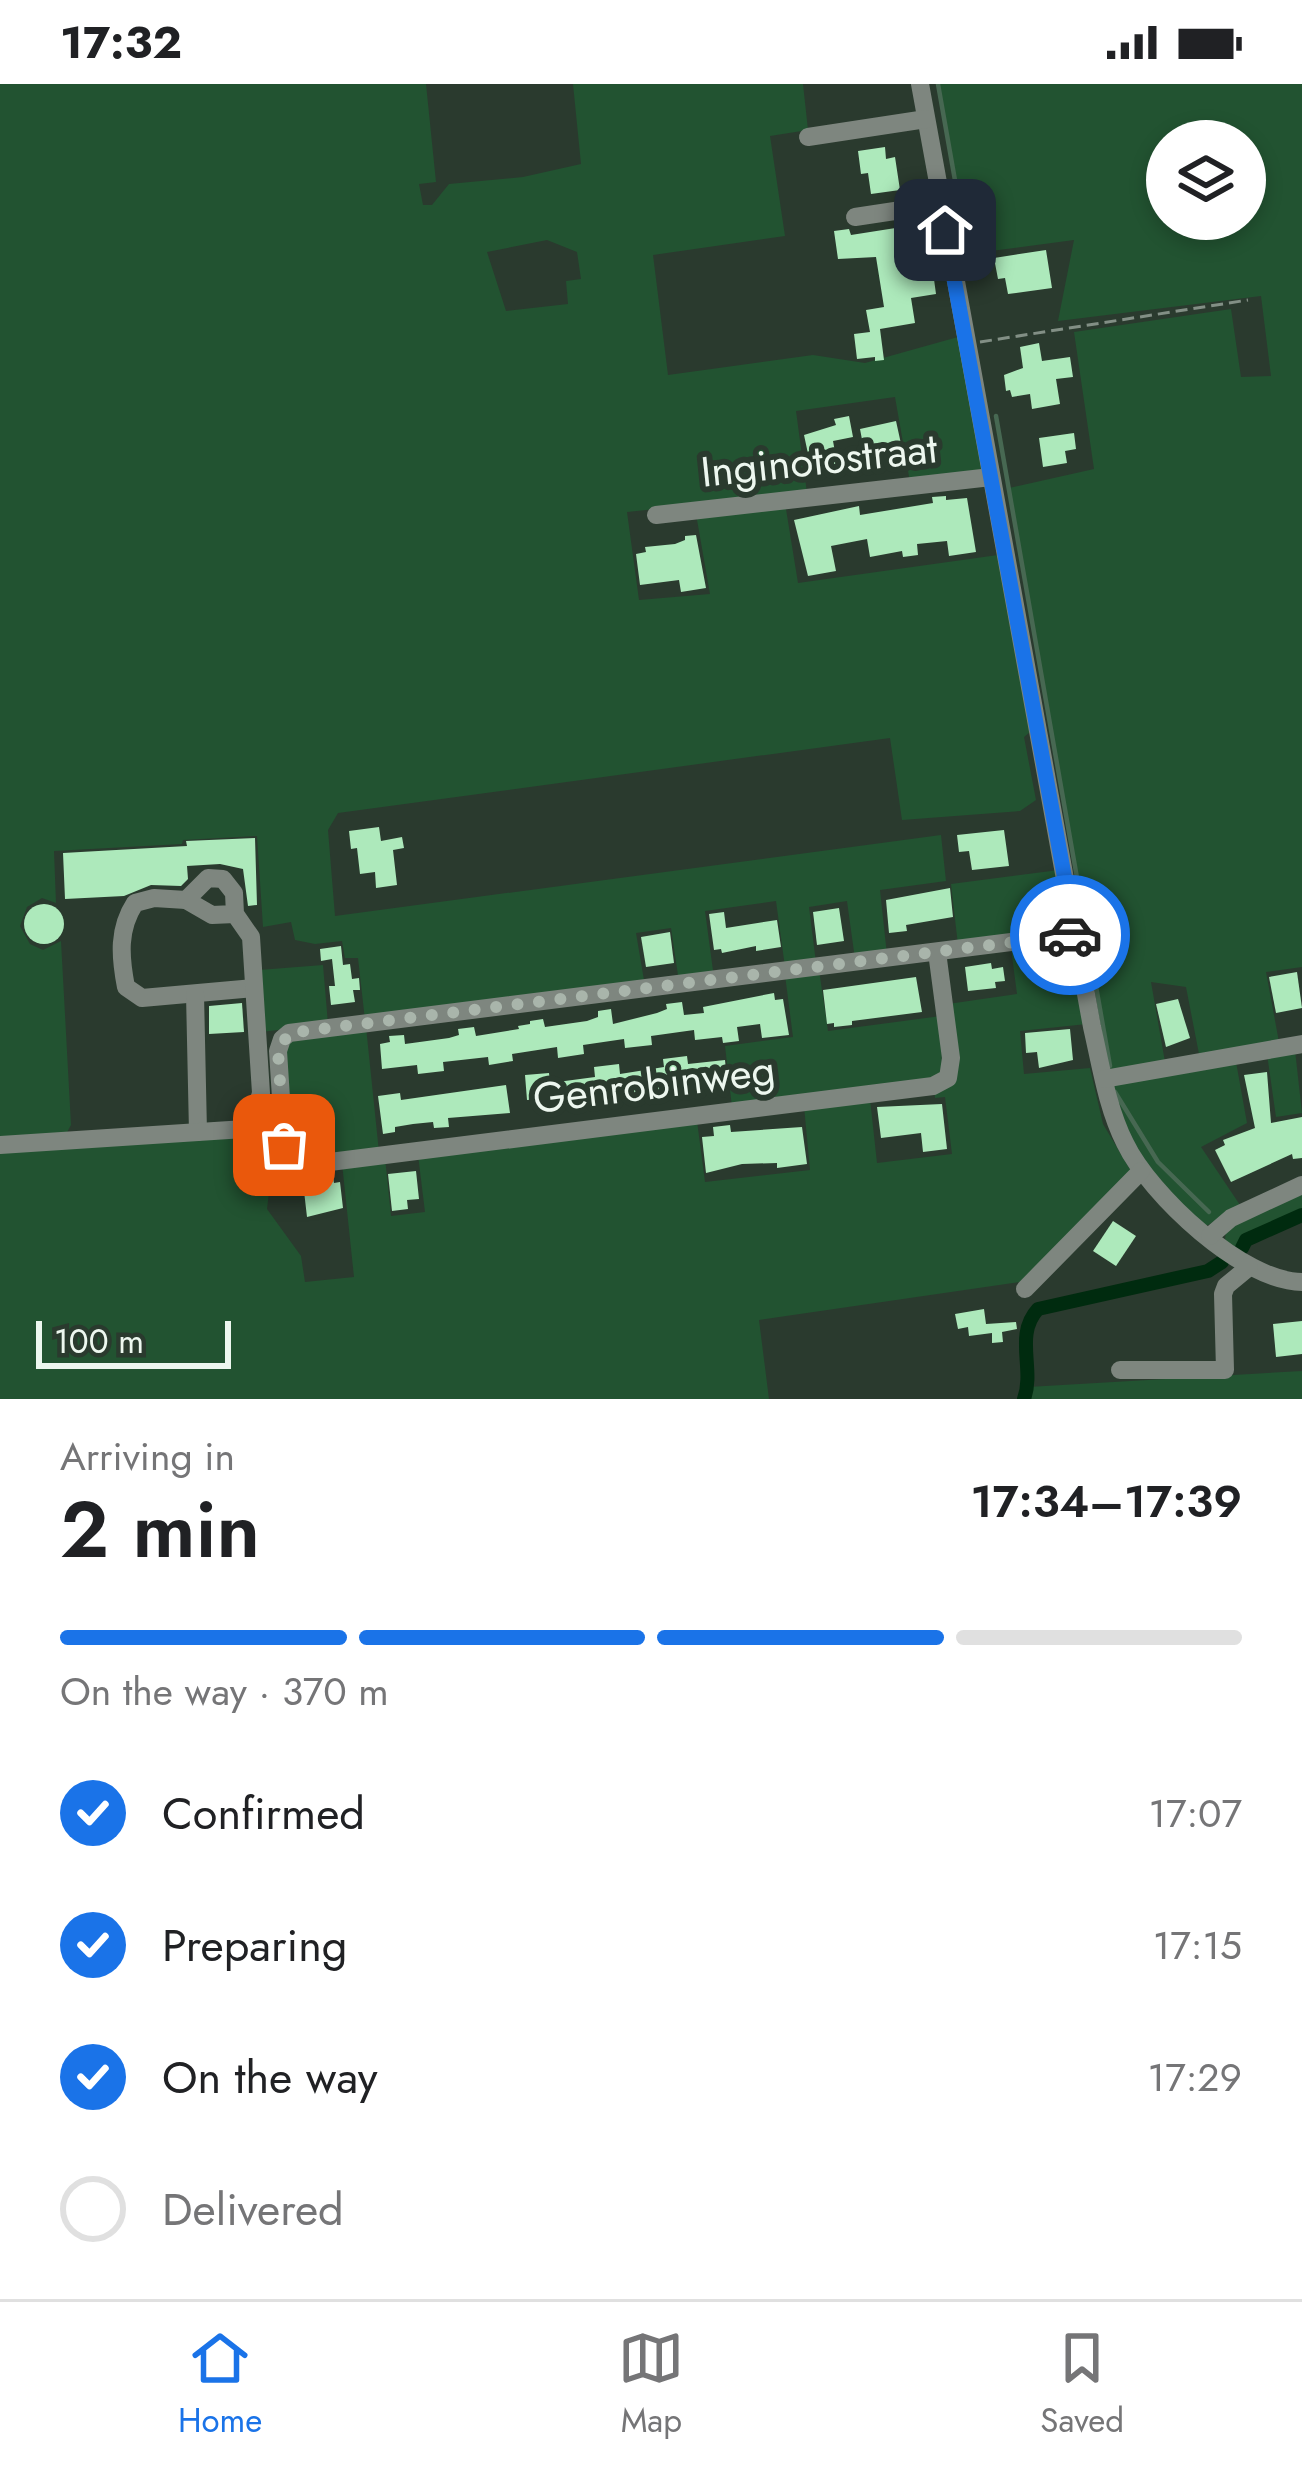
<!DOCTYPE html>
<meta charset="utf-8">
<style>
:root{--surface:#fff;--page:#f2f2f2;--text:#202124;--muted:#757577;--line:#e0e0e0;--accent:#1a73e8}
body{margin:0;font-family:Jost,sans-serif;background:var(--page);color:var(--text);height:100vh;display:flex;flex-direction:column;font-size:45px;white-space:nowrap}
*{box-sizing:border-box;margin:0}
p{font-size:39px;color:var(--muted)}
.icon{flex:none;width:66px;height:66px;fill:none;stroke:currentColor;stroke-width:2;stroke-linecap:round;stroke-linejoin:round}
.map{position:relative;height:1315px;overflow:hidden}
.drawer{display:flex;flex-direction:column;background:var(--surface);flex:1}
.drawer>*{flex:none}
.buttons{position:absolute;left:1146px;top:36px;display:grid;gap:24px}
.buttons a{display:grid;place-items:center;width:120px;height:120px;border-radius:50%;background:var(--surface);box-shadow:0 6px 18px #0003;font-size:60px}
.scale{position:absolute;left:36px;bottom:30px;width:195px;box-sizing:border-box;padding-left:12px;border:6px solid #edf7ef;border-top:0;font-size:33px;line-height:42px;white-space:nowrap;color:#edf7ef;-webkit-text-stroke:9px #2a3a2e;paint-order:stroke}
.pin{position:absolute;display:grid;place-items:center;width:102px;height:102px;color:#fff;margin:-51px;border-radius:24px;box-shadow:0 6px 18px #0006}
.courier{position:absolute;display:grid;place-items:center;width:120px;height:120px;margin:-60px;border:9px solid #1a73e8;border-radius:50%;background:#fff;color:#222;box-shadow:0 3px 15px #0007}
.overview em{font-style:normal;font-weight:600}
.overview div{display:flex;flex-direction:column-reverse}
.overview{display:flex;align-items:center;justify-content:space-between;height:204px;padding:0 60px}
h1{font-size:78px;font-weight:600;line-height:90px}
.bar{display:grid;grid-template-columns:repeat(4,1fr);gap:18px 12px;align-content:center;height:144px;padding:0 60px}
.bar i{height:15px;border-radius:9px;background:var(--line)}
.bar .selected{background:var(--accent)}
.bar p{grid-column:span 4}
ol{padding:0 60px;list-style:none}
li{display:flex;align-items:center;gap:36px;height:132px}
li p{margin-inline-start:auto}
li .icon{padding:12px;border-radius:50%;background:var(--accent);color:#fff;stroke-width:4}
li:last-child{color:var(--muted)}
li i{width:66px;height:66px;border:6px solid var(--line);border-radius:50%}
.status{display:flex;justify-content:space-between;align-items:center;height:84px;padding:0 60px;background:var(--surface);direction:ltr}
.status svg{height:33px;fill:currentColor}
.tab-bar{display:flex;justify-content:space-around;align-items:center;height:168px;border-top:3px solid var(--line);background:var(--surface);font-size:33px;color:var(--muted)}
.tab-bar a{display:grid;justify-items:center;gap:6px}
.tab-bar .selected{color:var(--accent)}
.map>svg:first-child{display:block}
</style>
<div class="status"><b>17:32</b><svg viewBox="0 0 49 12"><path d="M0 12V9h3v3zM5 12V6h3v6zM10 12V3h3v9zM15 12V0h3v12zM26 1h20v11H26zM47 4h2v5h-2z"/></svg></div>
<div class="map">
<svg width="1302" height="1315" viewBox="0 0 1302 1315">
<rect width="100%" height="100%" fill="#2a3a2e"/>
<g fill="#225331" fill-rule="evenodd">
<path d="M 0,0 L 426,0 L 436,98 L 419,100 L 423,121 L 432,121 L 449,100 L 523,93 L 581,80 L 573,0 L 803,0 L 808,46 L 770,52 L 785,152 L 653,171 L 668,291 L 813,271 L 865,279 L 958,253 L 982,387 L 910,398 L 895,313 L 796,327 L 807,409 L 627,428 L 639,516 L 710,510 L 696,430 L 785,419 L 798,499 L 998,471 L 1030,648 L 1024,653 L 1036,716 L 1020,727 L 902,736 L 890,654 L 338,729 L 328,746 L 335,832 L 941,751 L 946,797 L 880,806 L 887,871 L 855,875 L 847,817 L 809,823 L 816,879 L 785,883 L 776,817 L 705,827 L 714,894 L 679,898 L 671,844 L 636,849 L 645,902 L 365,936 L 358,874 L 345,874 L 342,857 L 315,860 L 295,856 L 291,838 L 263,843 L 257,752 L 183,756 L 182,760 L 54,767 L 56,819 L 42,814 L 27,823 L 20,842 L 30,860 L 43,866 L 61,857 L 71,1041 L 66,1050 L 0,1056 ZM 547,156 L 577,168 L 581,195 L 566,197 L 568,220 L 506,227 L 487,168 Z"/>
<path d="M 938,0 L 1302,0 L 1302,883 L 1266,888 L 1279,958 L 1199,970 L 1186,903 L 1151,898 L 1165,978 L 1111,988 L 1009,404 L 1094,385 L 1074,248 L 1231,225 L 1241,293 L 1271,292 L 1261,212 L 1058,237 L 1074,156 L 968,170 ZM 1167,57 L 1245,57 L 1245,135 L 1167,135 Z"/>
<path d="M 1059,786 L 1068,839 L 1064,845 L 958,861 L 951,800 Z"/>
<path d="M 1063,858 L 1069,861 L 1087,940 L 1020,947 L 1024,990 L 1090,984 L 1103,1040 L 1131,1087 L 1034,1196 L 759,1236 L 769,1315 L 0,1315 L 0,1066 L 268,1048 L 271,1092 L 267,1125 L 301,1172 L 305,1198 L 354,1193 L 342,1079 L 385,1074 L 391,1132 L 425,1128 L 418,1071 L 697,1037 L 705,1098 L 810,1086 L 804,1022 L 870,1015 L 877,1079 L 952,1070 L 945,1013 L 935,1014 L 934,1005 L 949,997 L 948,920 L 1017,910 L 1011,864 Z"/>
<path d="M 323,881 L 328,940 L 261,948 L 259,886 Z"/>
<path d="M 819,886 L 828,947 L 941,932 L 942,991 L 930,1000 L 732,1023 L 725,962 L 793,953 L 785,891 Z"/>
<path d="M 366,943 L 379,1068 L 311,1077 L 292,1070 L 285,956 Z"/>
<path d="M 1295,966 L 1302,1029 L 1276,1033 L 1267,970 Z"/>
<path d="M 1236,978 L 1247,1039 L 1201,1063 L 1240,1121 L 1208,1141 L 1201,1141 L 1142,1080 L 1112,1006 L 1117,997 Z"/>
<path d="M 1302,1107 L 1302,1131 L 1246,1156 L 1238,1167 L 1225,1156 L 1226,1145 Z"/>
<path d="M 1302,1287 L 1302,1315 L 1024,1315 L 1028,1303 Z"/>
</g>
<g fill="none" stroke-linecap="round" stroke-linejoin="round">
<g stroke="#476852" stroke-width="4.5">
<path d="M 938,0 L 968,170"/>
<path d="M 996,332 L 1110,982"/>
<path d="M 1115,1008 L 1158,1078 L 1209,1128"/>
</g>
<g stroke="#002b0f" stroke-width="14">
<path d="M 1242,1164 L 1246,1156 L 1302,1131"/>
<path d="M 1024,1315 C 1035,1285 1014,1251 1038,1225 L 1208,1187 L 1222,1178"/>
</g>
</g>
<g fill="#ade9bb">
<path d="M 885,63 L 886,75 L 895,73 L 900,106 L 871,110 L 868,89 L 861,90 L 858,67 Z"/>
<path d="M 921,140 L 924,159 L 916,160 L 917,166 L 901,169 L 905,192 L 933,188 L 936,210 L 911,214 L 915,239 L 880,245 L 884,276 L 875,277 L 875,273 L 857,275 L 854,250 L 870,248 L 866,226 L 884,223 L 876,173 L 838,175 L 834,147 L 849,145 L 851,151 Z"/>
<path d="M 1046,166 L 1052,204 L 1008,210 L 1005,194 L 998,195 L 994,174 Z"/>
<path d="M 1039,259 L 1042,277 L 1070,273 L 1073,293 L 1056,295 L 1060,320 L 1032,325 L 1030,310 L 1012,313 L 1010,306 L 1006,307 L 1004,291 L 1023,284 L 1020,263 Z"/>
<path d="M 849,332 L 853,353 L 833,357 L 837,379 L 818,386 L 816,378 L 810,379 L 804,351 L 836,341 L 834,335 Z"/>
<path d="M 896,337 L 903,369 L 882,373 L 884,384 L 868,387 L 860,345 Z"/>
<path d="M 1074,349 L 1076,365 L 1065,367 L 1067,379 L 1043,383 L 1039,354 Z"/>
<path d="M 946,412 L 946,416 L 967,414 L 976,468 L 949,472 L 947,457 L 917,460 L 918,471 L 903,473 L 902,467 L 870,473 L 867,455 L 831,462 L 836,487 L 808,492 L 794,436 L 859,422 L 860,431 L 933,419 L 932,413 Z"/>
<path d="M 696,451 L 706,504 L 681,508 L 679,496 L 640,501 L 636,470 L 646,468 L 645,463 L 675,460 L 685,456 L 685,452 Z"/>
<path d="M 379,743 L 381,757 L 402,753 L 404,764 L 393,766 L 397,801 L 376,804 L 375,788 L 360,790 L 357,764 L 351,765 L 349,747 Z"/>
<path d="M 1004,746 L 1009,782 L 972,786 L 969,767 L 959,768 L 957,751 Z"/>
<path d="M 255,754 L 257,821 L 248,822 L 243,785 L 220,780 L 187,782 L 188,795 L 181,802 L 151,801 L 124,812 L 65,815 L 63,769 L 187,762 L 186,757 Z"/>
<path d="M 950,804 L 953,833 L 906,841 L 907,847 L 889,849 L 886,816 Z"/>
<circle cx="44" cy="840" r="20"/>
<path d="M 839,824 L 844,857 L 817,861 L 813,828 Z"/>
<path d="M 724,828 L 726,844 L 777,836 L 781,863 L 756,867 L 756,862 L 722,869 L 721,865 L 714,866 L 709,830 Z"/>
<path d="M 670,848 L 674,879 L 646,883 L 641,853 Z"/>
<path d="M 341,862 L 343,881 L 350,880 L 352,895 L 359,894 L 360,906 L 353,906 L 355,918 L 331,921 L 329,902 L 335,902 L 332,875 L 321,877 L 320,865 Z"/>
<path d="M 991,879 L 992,885 L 1003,883 L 1005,897 L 995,898 L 996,904 L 968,907 L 965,883 Z"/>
<path d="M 1297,888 L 1302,924 L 1276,929 L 1269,893 Z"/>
<path d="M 916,893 L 922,928 L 852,937 L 852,941 L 834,943 L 834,939 L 827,940 L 823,906 Z"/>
<path d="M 774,909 L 775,916 L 783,915 L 789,951 L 762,954 L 760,940 L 737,943 L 739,957 L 723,959 L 722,953 L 695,956 L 694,946 L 651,952 L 652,961 L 625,964 L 624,955 L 583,961 L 584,970 L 558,974 L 557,963 L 512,970 L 513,977 L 489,981 L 488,973 L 443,978 L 444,987 L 418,990 L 417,981 L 382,985 L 380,960 L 390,958 L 389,952 L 404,951 L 405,960 L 449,954 L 459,951 L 458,945 L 474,943 L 476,952 L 519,945 L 518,942 L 530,940 L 530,937 L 543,935 L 545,943 L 587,937 L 598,933 L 598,927 L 611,925 L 613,940 L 657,929 L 667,925 L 666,920 L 682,918 L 684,931 L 704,929 L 703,923 Z"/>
<path d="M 1178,915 L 1190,954 L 1166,963 L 1156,920 Z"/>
<path d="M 242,919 L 244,948 L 209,950 L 209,922 Z"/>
<path d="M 1070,945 L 1073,976 L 1039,984 L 1037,968 L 1026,969 L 1025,949 Z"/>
<path d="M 687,972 L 688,980 L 725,976 L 728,1006 L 711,1008 L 711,1004 L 702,1002 L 658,1008 L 659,1016 L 645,1018 L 644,1011 L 589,1012 L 590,1025 L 576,1027 L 575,1021 L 564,1023 L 564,1019 L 540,1021 L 539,1015 L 527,1016 L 525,991 L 549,989 L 550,999 L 595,993 L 594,983 L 619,980 L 620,990 L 664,983 L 663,975 Z"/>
<path d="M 1267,988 L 1271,1039 L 1302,1033 L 1302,1074 L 1293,1075 L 1292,1070 L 1231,1098 L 1215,1066 L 1225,1061 L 1223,1056 L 1255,1044 L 1244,991 Z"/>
<path d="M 506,1001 L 510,1029 L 448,1034 L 449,1043 L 434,1044 L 433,1038 L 413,1040 L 395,1043 L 395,1048 L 383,1050 L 378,1012 L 400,1009 L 401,1016 Z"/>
<path d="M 942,1020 L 947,1065 L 923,1068 L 921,1049 L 881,1054 L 877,1023 Z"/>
<path d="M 730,1041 L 731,1048 L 802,1043 L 807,1080 L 777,1084 L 777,1079 L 742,1080 L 706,1089 L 702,1053 L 714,1052 L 713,1043 Z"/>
<path d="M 416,1087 L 419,1115 L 407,1116 L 408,1125 L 392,1127 L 388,1090 Z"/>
<path d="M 333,1093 L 334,1099 L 340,1098 L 343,1124 L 307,1133 L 304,1107 L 323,1105 L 322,1095 Z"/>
<path d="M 1113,1137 L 1136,1152 L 1116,1182 L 1093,1167 Z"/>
<path d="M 984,1225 L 986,1240 L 1016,1238 L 1017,1245 L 1002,1248 L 1003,1258 L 992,1259 L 992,1249 L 969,1252 L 968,1243 L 958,1245 L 955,1230 Z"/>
<path d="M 1302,1237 L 1302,1270 L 1276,1273 L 1273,1240 Z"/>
</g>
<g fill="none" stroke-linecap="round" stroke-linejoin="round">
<path stroke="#828f85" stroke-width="3" stroke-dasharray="12 6" stroke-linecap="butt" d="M 980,258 L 1248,216"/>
<g stroke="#7e867f" stroke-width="18">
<path d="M 920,0 L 1092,943 C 1101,982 1107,1023 1125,1059 C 1150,1111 1243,1198 1302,1198"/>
<path d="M 808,53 L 926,35"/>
<path d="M 855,133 L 941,120"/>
<path d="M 656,431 L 991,393"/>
<path d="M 186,816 L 154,814 L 135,819 C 118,845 120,872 126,903 L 142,914 L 254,904"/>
<path d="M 235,830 L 212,831 L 186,816 L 208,794 L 223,795 L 234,809 L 235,830 L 251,853 L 261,1009 L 251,1045"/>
<path d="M 937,868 L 951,974 L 948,994 L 933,1002 L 314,1080 L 297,1080 L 284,1061 L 278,967 L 282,955 L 289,949 L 1075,850"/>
<path d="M 195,910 L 198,1048"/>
<path d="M 1104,995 L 1302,960"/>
<path d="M 0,1061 L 259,1044"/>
<path d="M 1210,1152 L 1231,1134 L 1302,1101"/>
<path d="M 1025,1205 L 1141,1087"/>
<path d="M 1120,1286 L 1225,1286 L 1223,1210 L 1226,1202 L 1249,1183"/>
</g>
</g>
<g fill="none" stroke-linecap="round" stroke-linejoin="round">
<path stroke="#a9b5ab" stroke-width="12" stroke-dasharray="0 21.6" d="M 284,1061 L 278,967 L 289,949 L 1070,851"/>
<path stroke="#1a73e8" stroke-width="15" d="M 945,146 L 1075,850 L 1070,851"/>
</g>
<g text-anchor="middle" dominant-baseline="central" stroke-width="12" stroke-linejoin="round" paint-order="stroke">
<g font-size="42" fill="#edf7ef" stroke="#2a3a2e">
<text transform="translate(819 376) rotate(-6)">Inginotostraat</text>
<text transform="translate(654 1000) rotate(-7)">Genrobinweg</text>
</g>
</g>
</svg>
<div class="buttons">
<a><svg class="icon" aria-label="layers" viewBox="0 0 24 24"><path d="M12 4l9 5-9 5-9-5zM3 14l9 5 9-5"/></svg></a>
</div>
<div class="scale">100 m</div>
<div class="pin" style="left:284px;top:1061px;background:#ea580c"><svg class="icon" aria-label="bag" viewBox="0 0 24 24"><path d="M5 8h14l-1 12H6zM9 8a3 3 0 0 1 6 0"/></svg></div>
<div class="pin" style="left:945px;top:146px;background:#1f2937"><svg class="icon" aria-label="home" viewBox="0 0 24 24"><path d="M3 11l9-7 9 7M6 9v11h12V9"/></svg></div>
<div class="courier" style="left:1070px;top:851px"><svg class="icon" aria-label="car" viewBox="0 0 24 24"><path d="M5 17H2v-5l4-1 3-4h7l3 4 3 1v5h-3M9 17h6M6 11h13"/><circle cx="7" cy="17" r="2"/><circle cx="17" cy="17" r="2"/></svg></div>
</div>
<section class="drawer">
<div class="overview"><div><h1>2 min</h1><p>Arriving in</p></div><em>17:34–17:39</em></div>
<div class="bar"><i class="selected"></i><i class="selected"></i><i class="selected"></i><i></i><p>On the way · 370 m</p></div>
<ol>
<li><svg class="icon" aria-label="check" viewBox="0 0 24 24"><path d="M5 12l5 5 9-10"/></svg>Confirmed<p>17:07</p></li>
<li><svg class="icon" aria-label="check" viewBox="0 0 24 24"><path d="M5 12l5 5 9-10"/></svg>Preparing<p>17:15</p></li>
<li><svg class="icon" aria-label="check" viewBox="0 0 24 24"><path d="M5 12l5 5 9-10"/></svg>On the way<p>17:29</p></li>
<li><i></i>Delivered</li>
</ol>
</section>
<nav class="tab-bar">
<a class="selected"><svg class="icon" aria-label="home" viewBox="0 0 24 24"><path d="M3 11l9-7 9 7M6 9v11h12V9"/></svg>Home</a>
<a><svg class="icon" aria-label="map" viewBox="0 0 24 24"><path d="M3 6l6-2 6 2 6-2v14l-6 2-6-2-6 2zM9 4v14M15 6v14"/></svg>Map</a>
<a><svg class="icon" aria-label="saved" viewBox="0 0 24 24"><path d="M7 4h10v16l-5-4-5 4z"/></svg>Saved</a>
</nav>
